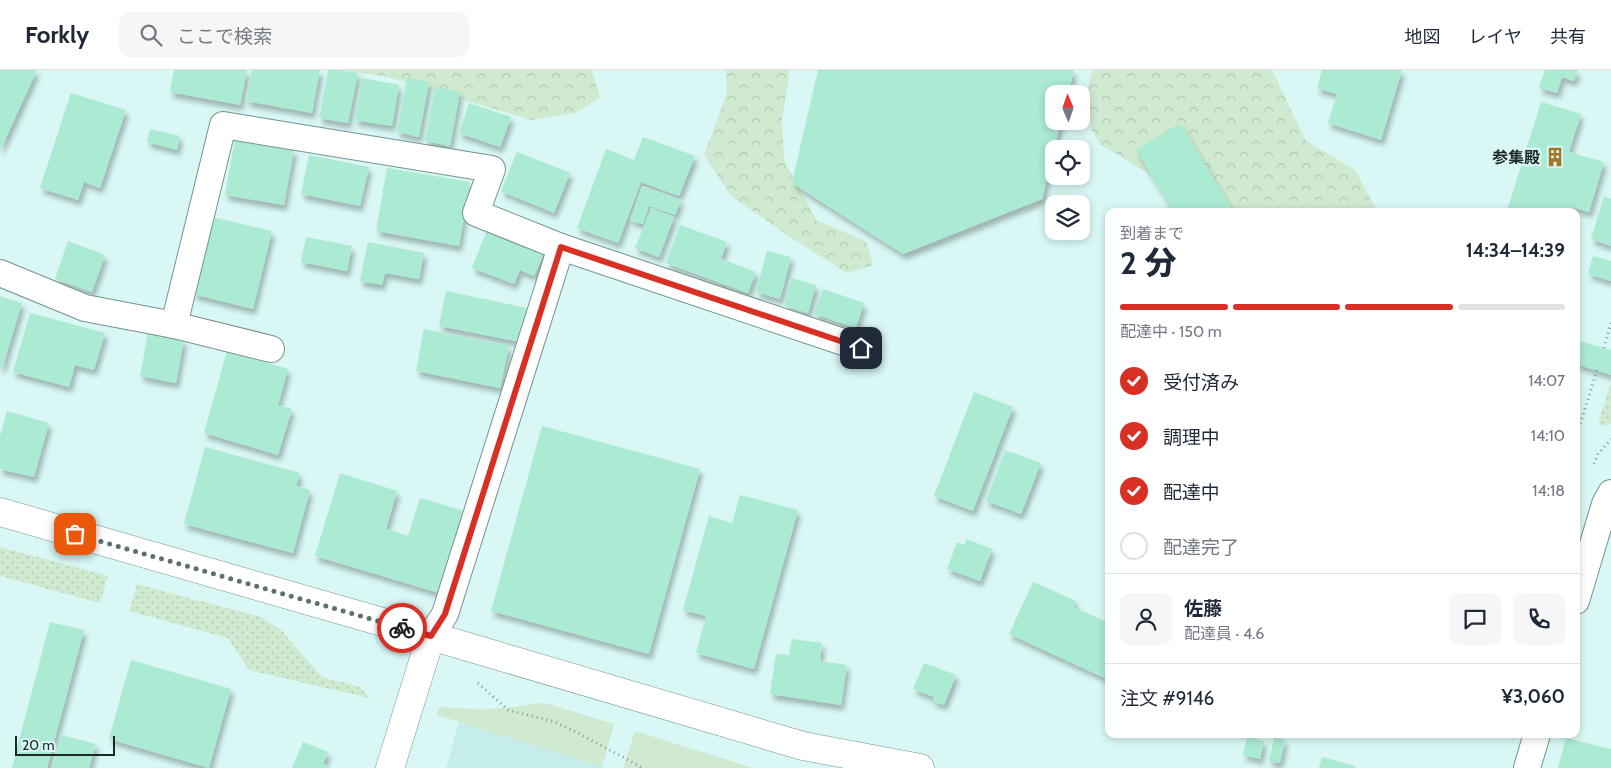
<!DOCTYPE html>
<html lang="ja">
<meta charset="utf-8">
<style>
:root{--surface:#fff;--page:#f6f6f7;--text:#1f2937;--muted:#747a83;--line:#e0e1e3;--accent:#d93025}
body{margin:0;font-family:Cabin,"Noto Sans JP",sans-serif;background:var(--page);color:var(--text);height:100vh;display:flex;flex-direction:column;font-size:19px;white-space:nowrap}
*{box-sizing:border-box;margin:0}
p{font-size:16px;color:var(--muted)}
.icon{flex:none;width:28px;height:28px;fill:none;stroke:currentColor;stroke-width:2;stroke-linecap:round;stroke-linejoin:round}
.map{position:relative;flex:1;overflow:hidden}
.side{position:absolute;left:1105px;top:138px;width:475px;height:530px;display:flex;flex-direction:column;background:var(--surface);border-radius:10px;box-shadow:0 2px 8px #0003}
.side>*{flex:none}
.needle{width:32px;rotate:358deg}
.buttons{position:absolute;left:1045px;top:15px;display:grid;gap:10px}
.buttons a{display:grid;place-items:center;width:45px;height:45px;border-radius:10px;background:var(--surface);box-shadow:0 2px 8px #0003;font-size:25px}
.scale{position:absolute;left:15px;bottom:12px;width:100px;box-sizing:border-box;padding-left:5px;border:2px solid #1c2727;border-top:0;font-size:14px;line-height:18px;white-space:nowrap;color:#1c2727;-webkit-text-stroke:4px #d8f7f5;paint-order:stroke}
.pin{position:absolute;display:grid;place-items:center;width:42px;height:42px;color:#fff;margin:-21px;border-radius:10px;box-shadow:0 2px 8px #0006}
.courier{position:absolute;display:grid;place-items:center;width:50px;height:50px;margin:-25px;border:4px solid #d93025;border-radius:50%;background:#fff;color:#222;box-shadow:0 1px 6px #0007}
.summary em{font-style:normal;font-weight:800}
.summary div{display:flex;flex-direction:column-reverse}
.summary{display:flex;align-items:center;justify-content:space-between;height:85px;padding:0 15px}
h1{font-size:32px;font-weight:800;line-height:38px}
.bar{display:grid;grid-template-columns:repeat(4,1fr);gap:8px 5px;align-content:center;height:60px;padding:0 15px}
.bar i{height:6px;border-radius:4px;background:var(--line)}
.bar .current{background:var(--accent)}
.bar p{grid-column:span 4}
.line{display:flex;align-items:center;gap:12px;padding:0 15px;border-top:1px solid var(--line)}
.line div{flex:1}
.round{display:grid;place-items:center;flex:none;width:52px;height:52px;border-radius:10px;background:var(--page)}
ol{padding:0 15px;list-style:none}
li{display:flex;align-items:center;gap:15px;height:55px}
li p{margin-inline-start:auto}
li .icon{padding:5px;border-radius:50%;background:var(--accent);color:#fff;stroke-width:4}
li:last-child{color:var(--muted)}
li i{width:28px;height:28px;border:2px solid var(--line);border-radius:50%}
header{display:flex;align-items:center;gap:30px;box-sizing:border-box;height:70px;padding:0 25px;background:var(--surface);border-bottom:1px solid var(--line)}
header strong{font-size:24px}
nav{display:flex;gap:28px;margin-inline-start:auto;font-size:18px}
.search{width:350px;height:45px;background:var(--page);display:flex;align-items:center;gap:12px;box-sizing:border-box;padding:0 18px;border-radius:10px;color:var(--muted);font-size:19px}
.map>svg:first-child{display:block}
</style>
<header>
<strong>Forkly</strong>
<div class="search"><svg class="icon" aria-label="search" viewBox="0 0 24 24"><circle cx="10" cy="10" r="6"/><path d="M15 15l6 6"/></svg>ここで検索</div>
<nav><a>地図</a><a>レイヤ</a><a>共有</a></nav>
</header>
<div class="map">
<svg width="1611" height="698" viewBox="0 0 1611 698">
<defs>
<pattern id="grass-dots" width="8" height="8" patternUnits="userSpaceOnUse" patternTransform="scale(1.25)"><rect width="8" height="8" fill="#cfead0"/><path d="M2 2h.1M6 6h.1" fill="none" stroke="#b1c9b3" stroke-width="1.8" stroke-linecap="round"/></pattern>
<pattern id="forest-crowns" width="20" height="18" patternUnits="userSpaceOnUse" patternTransform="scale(1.25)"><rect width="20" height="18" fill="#cfead0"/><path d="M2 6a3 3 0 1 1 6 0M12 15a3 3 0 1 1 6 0" fill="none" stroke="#b1c9b3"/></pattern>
<filter id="shadow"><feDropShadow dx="3" dy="5.5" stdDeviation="2.5" flood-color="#0004"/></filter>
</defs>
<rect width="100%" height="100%" fill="#d8f7f5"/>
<path fill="#c4edeb" d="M 459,652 L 602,697 L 606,698 L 446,698 Z"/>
<g fill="url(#grass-dots)">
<path d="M 1610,315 L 1611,315 L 1611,354 L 1601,356 L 1599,354 L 1599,351 Z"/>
<path d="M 0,477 L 108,506 L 100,533 L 0,506 Z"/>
<path d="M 137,514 L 261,547 L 281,560 L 320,605 C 334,615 361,609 369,628 L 249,600 L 228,568 L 129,541 Z"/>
</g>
<g fill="url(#forest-crowns)">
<path d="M 339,0 L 592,0 L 600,28 L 575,43 L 531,50 L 388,7 Z"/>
<path d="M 726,0 L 790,0 L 782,48 L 784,90 L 817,151 L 866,171 L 873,195 L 847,203 L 787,165 L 731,126 L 704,85 L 727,23 Z"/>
<path d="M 1093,0 L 1272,0 L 1306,71 L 1355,100 L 1377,141 L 1210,141 L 1100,74 L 1081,41 Z"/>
</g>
<g fill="#cfead0">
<path d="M 538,633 L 552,635 L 614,654 L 602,697 L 437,645 C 437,640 439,637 444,637 C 475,640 508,640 538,633 Z"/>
<path d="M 635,661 L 753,698 L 755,698 L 623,698 Z"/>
</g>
<g fill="#abead3" filter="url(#shadow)">
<path d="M 0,0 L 37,0 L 0,81 Z"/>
<path d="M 174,0 L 247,0 L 240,35 L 170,22 Z"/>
<path d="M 252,0 L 320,0 L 312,43 L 246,31 Z"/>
<path d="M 328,0 L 339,0 L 358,3 L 348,53 L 319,48 Z"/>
<path d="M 818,0 L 1074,0 L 1068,24 L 1054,24 L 1054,51 L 1061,51 L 1042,129 L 903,184 L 792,113 Z"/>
<path d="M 1322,0 L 1402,0 L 1381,70 L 1328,53 L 1337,24 L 1317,18 Z"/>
<path d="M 1545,0 L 1578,0 L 1574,11 L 1562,7 L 1557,23 L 1539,18 Z"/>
<path d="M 362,8 L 399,15 L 392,56 L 355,50 Z"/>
<path d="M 407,8 L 429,12 L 419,67 L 397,62 Z"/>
<path d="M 435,17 L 460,22 L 450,76 L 425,71 Z"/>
<path d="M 71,23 L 126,40 L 100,118 L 84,112 L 78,130 L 40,118 Z"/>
<path d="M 1541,32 L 1581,44 L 1569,82 L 1604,92 L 1589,142 L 1571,137 L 1569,141 L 1507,141 Z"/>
<path d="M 469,33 L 511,47 L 500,77 L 459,63 Z"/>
<path d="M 1180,53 L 1231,138 L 1226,141 L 1173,141 L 1136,80 Z"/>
<path d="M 150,59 L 180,66 L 177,80 L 147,72 Z"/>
<path d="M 643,67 L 695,86 L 679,126 L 641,112 L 618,173 L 577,158 L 606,79 L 634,90 Z"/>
<path d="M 235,69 L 294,80 L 284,135 L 225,125 Z"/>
<path d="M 517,82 L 570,103 L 554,143 L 501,121 Z"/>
<path d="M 309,85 L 369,97 L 360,136 L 301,124 Z"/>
<path d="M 387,98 L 470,112 L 459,176 L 376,161 Z"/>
<path d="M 642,116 L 681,130 L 675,145 L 649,136 L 643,154 L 630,150 Z"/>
<path d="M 1604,126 L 1611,129 L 1611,176 L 1591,169 Z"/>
<path d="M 651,138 L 674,147 L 659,187 L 635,178 Z"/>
<path d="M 211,147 L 272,161 L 253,239 L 193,224 Z"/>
<path d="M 489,155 L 546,178 L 534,206 L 520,200 L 514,214 L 472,198 Z"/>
<path d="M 680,155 L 727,172 L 721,189 L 756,202 L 748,223 L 666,193 Z"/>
<path d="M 306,167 L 352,176 L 347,201 L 301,192 Z"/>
<path d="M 68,171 L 105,185 L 92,222 L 55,209 Z"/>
<path d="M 368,172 L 424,183 L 419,209 L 385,203 L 382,215 L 360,211 Z"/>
<path d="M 767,181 L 791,187 L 780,229 L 756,222 Z"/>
<path d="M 1593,186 L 1611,191 L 1611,211 L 1588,204 Z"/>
<path d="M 792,208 L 816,215 L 808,243 L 784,236 Z"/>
<path d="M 823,219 L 864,233 L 856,258 L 814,244 Z"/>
<path d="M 446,221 L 532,239 L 525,273 L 439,256 Z"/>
<path d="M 0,226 L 22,233 L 2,299 L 0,298 Z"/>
<path d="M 30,243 L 105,263 L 94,300 L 75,295 L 69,317 L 13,302 Z"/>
<path d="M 424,259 L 509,276 L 500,318 L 416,301 Z"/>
<path d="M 148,263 L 184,270 L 176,313 L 140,306 Z"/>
<path d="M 1576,270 L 1611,280 L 1611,305 L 1576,294 Z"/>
<path d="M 227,281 L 288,299 L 278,335 L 292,339 L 278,385 L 204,363 Z"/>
<path d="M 974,322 L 1013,337 L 973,441 L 934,426 Z"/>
<path d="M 7,341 L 49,353 L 34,407 L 0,399 L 0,366 Z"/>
<path d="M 542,356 L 700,399 L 649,584 L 491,541 Z"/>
<path d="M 205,377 L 300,403 L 296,416 L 310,420 L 293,483 L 184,454 Z"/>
<path d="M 1005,380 L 1041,393 L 1021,444 L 986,431 Z"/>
<path d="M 340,403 L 397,421 L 386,459 L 408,466 L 420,428 L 471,443 L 446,525 L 315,486 Z"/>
<path d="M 740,425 L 798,440 L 754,599 L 696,583 L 706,546 L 683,540 L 709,446 L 732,453 Z"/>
<path d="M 966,469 L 992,479 L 980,511 L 947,499 L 957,472 L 964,475 Z"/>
<path d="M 1033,512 L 1076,531 L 1073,537 L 1109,553 L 1109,610 L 1009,564 Z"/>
<path d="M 50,552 L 84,560 L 47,698 L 12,698 Z"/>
<path d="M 792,569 L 822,573 L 820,591 L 847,595 L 841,635 L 770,624 L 776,584 L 789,585 Z"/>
<path d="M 131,590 L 231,619 L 209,698 L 109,669 Z"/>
<path d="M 924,593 L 956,605 L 944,635 L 933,631 L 934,627 L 913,619 Z"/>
<path d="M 61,665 L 96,674 L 89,698 L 52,698 Z"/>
<path d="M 1247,667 L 1264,671 L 1260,689 L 1243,685 Z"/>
<path d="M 1274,668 L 1285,670 L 1280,693 L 1269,691 Z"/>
<path d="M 1566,668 L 1611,679 L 1611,698 L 1558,698 Z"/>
<path d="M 303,672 L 328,682 L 323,694 L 332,698 L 292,698 Z"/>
<path d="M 1322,687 L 1355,696 L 1355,698 L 1319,698 Z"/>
</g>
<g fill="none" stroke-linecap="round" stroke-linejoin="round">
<defs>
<g id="street">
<path d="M 0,203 L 85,238 L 174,255 L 271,279"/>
<path d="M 174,255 L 223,55 L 492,99 L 476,143 L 561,177 L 861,278"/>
<path d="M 1576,531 L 1605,434 L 1611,423"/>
<path d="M 431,566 L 445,544 L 561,177"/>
<path d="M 1527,698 L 1537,664"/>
</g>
<g id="secondary">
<path d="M 0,442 L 431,566 L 803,676 L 920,698"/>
<path d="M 390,698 L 431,566"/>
</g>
</defs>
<use href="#street" stroke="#769392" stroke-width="28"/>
<use href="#secondary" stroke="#769392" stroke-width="29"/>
<g stroke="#859b9a" stroke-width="3" stroke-dasharray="1 4" stroke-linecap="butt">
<path d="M 1604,278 L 1611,253"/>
<path d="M 1576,368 L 1597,300"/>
<path d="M 1594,394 L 1598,384 L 1611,369"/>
<path d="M 478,613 L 508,640 L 555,652 L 580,664 L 643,698"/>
</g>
<use href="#street" stroke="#fff" stroke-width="26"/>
<use href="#secondary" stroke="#fff" stroke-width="28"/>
</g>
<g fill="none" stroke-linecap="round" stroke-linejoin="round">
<path stroke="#5e706f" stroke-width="5" stroke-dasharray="0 9" d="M 75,464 L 402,558"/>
<path stroke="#d93025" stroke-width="6" d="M 402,558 L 431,566 L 445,544 L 561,177 L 861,278"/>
</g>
<defs>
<symbol id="building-bare" viewBox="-9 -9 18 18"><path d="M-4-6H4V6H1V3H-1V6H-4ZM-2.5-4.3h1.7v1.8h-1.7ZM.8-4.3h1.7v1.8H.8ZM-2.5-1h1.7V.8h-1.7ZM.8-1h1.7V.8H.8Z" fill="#a37628" stroke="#d8f7f5" stroke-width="2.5" paint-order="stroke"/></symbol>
</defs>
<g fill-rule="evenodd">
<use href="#building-bare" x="1541" y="73" width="28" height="28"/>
</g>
<g text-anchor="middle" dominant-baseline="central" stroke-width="4.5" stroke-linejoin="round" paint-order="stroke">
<g font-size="16" font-weight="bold" fill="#1c2727" stroke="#d8f7f5" text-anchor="end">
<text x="1540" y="87">参集殿</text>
</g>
</g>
</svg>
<div class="buttons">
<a><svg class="needle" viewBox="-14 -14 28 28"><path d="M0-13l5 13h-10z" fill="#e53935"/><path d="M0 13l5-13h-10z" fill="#747a83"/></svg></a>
<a><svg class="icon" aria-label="locate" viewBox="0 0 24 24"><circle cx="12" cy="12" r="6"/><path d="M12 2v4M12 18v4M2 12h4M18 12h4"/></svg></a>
<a><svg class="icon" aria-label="layers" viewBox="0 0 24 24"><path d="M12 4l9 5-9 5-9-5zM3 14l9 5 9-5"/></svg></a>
</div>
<div class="scale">20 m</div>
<div class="pin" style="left:75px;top:464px;background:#ea580c"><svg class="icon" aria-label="bag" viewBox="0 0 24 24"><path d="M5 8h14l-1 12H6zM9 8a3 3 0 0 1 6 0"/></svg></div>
<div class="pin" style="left:861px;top:278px;background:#1f2937"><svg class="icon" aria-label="home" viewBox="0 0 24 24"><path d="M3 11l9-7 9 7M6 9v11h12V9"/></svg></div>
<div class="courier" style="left:402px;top:558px"><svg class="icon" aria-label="bike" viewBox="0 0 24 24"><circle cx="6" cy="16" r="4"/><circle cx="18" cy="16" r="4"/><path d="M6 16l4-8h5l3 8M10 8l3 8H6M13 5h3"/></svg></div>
<section class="side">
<div class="summary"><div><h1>2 分</h1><p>到着まで</p></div><em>14:34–14:39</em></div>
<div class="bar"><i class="current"></i><i class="current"></i><i class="current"></i><i></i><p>配達中 · 150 m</p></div>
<ol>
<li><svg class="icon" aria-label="check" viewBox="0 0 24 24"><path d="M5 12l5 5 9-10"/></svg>受付済み<p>14:07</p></li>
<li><svg class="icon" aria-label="check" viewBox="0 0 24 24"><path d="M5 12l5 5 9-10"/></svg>調理中<p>14:10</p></li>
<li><svg class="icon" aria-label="check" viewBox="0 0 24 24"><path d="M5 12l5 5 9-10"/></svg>配達中<p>14:18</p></li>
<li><i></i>配達完了</li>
</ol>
<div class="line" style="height:90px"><a class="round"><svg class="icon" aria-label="person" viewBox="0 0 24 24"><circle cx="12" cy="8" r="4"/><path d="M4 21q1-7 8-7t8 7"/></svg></a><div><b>佐藤</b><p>配達員 · 4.6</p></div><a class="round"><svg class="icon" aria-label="chat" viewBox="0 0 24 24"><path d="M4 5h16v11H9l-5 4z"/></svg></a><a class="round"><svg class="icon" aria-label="phone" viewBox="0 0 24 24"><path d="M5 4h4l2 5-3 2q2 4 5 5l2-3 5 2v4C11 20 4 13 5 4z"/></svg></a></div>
<div class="line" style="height:65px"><div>注文 #9146</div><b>¥3,060</b></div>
</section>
</div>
